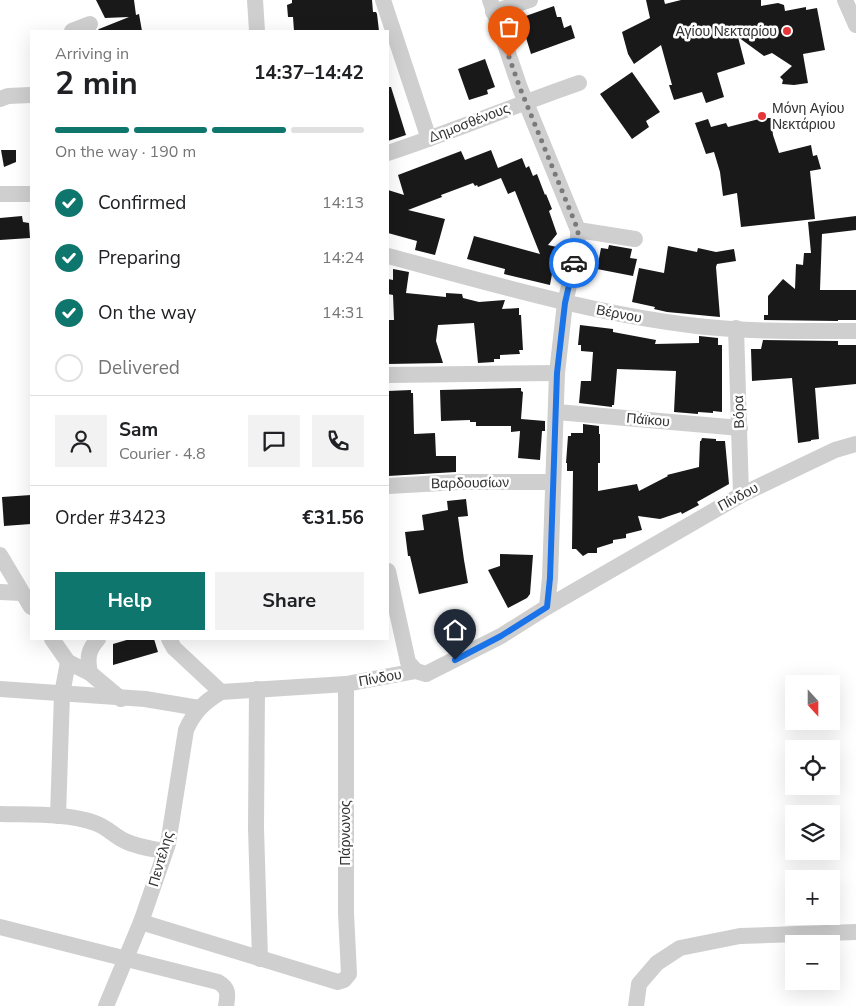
<!DOCTYPE html>
<meta charset="utf-8">
<style>
:root{--surface:#fff;--page:#f2f2f2;--text:#202124;--muted:#757577;--line:#e0e0e0;--accent:#0f766e}
body{margin:0;font-family:"Nunito Sans",sans-serif;background:var(--page);color:var(--text);height:100vh;display:flex;flex-direction:column;font-size:19px;white-space:nowrap}
*{box-sizing:border-box;margin:0}
p{font-size:16px;color:var(--muted)}
.icon{flex:none;width:28px;height:28px;fill:none;stroke:currentColor;stroke-width:2;stroke-linecap:round;stroke-linejoin:round}
.map{position:relative;flex:1;overflow:hidden}
.details{position:absolute;left:30px;top:30px;width:359px;height:610px;display:flex;flex-direction:column;background:var(--surface);border-radius:0px;box-shadow:0 5px 20px #0002}
.details>*{flex:none}
.needle{width:32px;rotate:159deg}
.fabs{position:absolute;left:785px;top:675px;display:grid;gap:10px}
.fabs a{display:grid;place-items:center;width:55px;height:55px;border-radius:0px;background:var(--surface);box-shadow:0 5px 20px #0002;font-size:25px}
.pin{position:absolute;display:grid;place-items:center;width:42px;height:42px;color:#fff;margin:-51px -21px;border-radius:50% 50% 50% 0;rotate:-45deg;box-shadow:0 0 5px #0007}
.pin .icon{rotate:45deg}
.courier{position:absolute;display:grid;place-items:center;width:50px;height:50px;margin:-25px;border:4px solid #1a73e8;border-radius:50%;background:#fff;color:#222;box-shadow:0 1px 6px #0007}
.headline em{font-style:normal;font-weight:700}
.headline div{display:flex;flex-direction:column-reverse}
.headline{display:flex;align-items:center;justify-content:space-between;height:85px;padding:0 25px}
h1{font-size:32px;font-weight:700;line-height:38px}
.bar{display:grid;grid-template-columns:repeat(4,1fr);gap:8px 5px;align-content:center;height:60px;padding:0 25px}
.bar i{height:6px;border-radius:4px;background:var(--line)}
.bar .current{background:var(--accent)}
.bar p{grid-column:span 4}
.line{display:flex;align-items:center;gap:12px;padding:0 25px;border-top:1px solid var(--line)}
.line div{flex:1}
.round{display:grid;place-items:center;flex:none;width:52px;height:52px;border-radius:0px;background:var(--page)}
ol{padding:0 25px;list-style:none}
li{display:flex;align-items:center;gap:15px;height:55px}
li p{margin-inline-start:auto}
li .icon{padding:5px;border-radius:50%;background:var(--accent);color:#fff;stroke-width:4}
li:last-child{color:var(--muted)}
li i{width:28px;height:28px;border:2px solid var(--line);border-radius:50%}
.action{display:flex;gap:10px;margin-top:auto;padding:10px 25px}
.action a{flex:1;height:58px;border-radius:0px;background:var(--accent);color:#fff;font-size:20px;font-weight:700;line-height:58px;text-align:center}
.action a+a{background:var(--page);color:var(--text)}
.map>svg:first-child{display:block}
</style>
<div class="map">
<svg width="856" height="1006" viewBox="0 0 856 1006">
<rect width="100%" height="100%" fill="#fff"/>
<g fill="#191919">
<path d="M 96,0 L 134,0 L 136,15 L 139,14 L 142,31 L 97,31 L 99,29 L 129,17 L 105,18 Z"/>
<path d="M 292,0 L 372,0 L 373,12 L 376,12 L 377,14 L 379,31 L 294,31 L 293,17 L 288,17 L 287,5 L 292,3 Z"/>
<path d="M 646,0 L 664,0 L 665,4 L 681,0 L 761,0 L 761,6 L 778,3 L 784,5 L 785,11 L 806,7 L 806,10 L 817,8 L 825,50 L 803,54 L 808,83 L 794,85 L 782,84 L 783,80 L 780,77 L 792,66 L 772,53 L 764,56 L 738,37 L 745,64 L 717,73 L 724,97 L 706,103 L 702,92 L 674,100 L 669,85 L 672,85 L 661,45 L 634,64 L 628,54 L 622,32 L 650,18 Z"/>
<path d="M 554,6 L 557,17 L 561,17 L 564,28 L 571,25 L 575,38 L 531,54 L 520,18 Z"/>
<path d="M 485,59 L 495,87 L 487,90 L 488,94 L 469,100 L 458,69 Z"/>
<path d="M 632,72 L 660,112 L 646,121 L 649,127 L 632,139 L 600,94 Z"/>
<path d="M 388,87 L 391,87 L 406,135 L 388,141 Z"/>
<path d="M 763,118 L 771,118 L 773,135 L 779,153 L 811,145 L 813,156 L 817,155 L 821,169 L 810,171 L 815,219 L 741,227 L 737,193 L 723,196 L 720,172 L 714,152 L 706,154 L 695,123 L 708,119 L 711,127 L 726,123 L 728,127 Z"/>
<path d="M 1,150 L 16,150 L 16,162 L 4,167 Z"/>
<path d="M 491,150 L 498,168 L 522,158 L 526,168 L 529,166 L 533,176 L 537,174 L 545,195 L 546,194 L 552,209 L 549,211 L 557,234 L 548,245 L 557,247 L 550,285 L 504,274 L 505,269 L 467,259 L 474,236 L 540,254 L 515,191 L 508,194 L 501,178 L 478,187 L 477,185 L 475,186 L 473,183 L 441,195 L 442,197 L 408,210 L 445,219 L 435,255 L 415,250 L 417,241 L 388,233 L 388,190 L 404,195 L 398,175 L 461,151 L 465,160 Z"/>
<path d="M 22,216 L 23,222 L 29,223 L 30,238 L 0,240 L 0,218 Z"/>
<path d="M 856,216 L 856,230 L 822,234 L 820,290 L 856,290 L 856,320 L 838,320 L 838,321 L 764,320 L 764,315 L 768,315 L 768,296 L 783,279 L 795,289 L 796,264 L 803,265 L 804,253 L 811,253 L 808,222 Z"/>
<path d="M 609,245 L 632,249 L 630,258 L 637,259 L 633,276 L 597,269 L 601,248 L 608,249 Z"/>
<path d="M 668,246 L 697,252 L 698,248 L 716,252 L 734,249 L 736,261 L 717,264 L 716,267 L 720,317 L 667,312 L 654,309 L 655,307 L 632,302 L 639,268 L 664,273 Z"/>
<path d="M 393,269 L 409,272 L 406,293 L 446,297 L 446,293 L 462,294 L 463,298 L 479,302 L 505,300 L 502,309 L 519,308 L 519,315 L 521,315 L 523,350 L 519,350 L 520,354 L 500,355 L 500,359 L 494,359 L 494,362 L 478,363 L 474,323 L 438,325 L 436,341 L 443,363 L 388,364 L 388,320 L 394,320 L 393,295 L 388,294 L 388,279 L 393,280 Z"/>
<path d="M 580,325 L 613,329 L 613,332 L 656,340 L 655,344 L 699,343 L 699,336 L 718,338 L 718,345 L 722,345 L 722,412 L 713,411 L 713,413 L 698,412 L 698,414 L 674,412 L 676,371 L 617,369 L 614,405 L 612,405 L 612,407 L 579,403 L 581,381 L 591,381 L 593,352 L 581,351 L 581,345 L 578,345 Z"/>
<path d="M 763,340 L 838,341 L 838,345 L 856,345 L 856,384 L 815,388 L 819,439 L 811,440 L 811,441 L 798,443 L 792,378 L 752,381 L 751,349 L 761,349 Z"/>
<path d="M 521,388 L 521,391 L 523,392 L 521,419 L 545,421 L 545,431 L 542,431 L 540,460 L 518,458 L 520,431 L 511,432 L 511,426 L 476,426 L 476,422 L 470,422 L 470,420 L 441,421 L 440,390 Z"/>
<path d="M 411,390 L 411,393 L 413,393 L 414,434 L 435,433 L 436,456 L 456,456 L 456,472 L 388,476 L 388,391 Z"/>
<path d="M 583,424 L 599,426 L 599,434 L 600,434 L 600,463 L 598,463 L 598,491 L 637,484 L 639,491 L 668,476 L 667,475 L 699,467 L 700,441 L 701,441 L 702,438 L 716,439 L 716,441 L 725,441 L 729,484 L 697,502 L 699,505 L 682,514 L 681,512 L 660,519 L 638,516 L 642,530 L 626,534 L 626,538 L 613,540 L 613,543 L 597,548 L 597,553 L 588,553 L 583,556 L 576,549 L 572,549 L 573,471 L 567,471 L 567,463 L 566,463 L 568,436 L 571,436 L 571,433 L 583,433 Z"/>
<path d="M 31,495 L 31,524 L 4,526 L 2,497 Z"/>
<path d="M 466,499 L 468,516 L 458,517 L 464,560 L 468,583 L 419,594 L 410,556 L 408,556 L 405,532 L 424,530 L 422,515 L 448,510 L 447,501 Z"/>
<path d="M 500,554 L 533,555 L 530,594 L 527,598 L 508,608 L 488,570 L 500,566 Z"/>
<path d="M 130,639 L 154,639 L 158,652 L 113,665 L 113,644 Z"/>
</g>
<g fill="none" stroke-linecap="round" stroke-linejoin="round">
<g stroke="#cfcfcf" stroke-width="16">
<path d="M 255,0 L 257,31"/>
<path d="M 383,0 L 429,139"/>
<path d="M 490,0 L 520,88 L 578,230 L 578,247 L 565,303 L 557,373 L 550,578 L 547,607"/>
<path d="M 845,0 L 856,25"/>
<path d="M 493,12 L 530,0"/>
<path d="M 72,31 L 90,24"/>
<path d="M 0,99 L 8,96 L 31,95"/>
<path d="M 388,153 C 452,132 515,105 579,83"/>
<path d="M 0,194 L 31,194"/>
<path d="M 578,230 L 635,239"/>
<path d="M 388,256 C 490,283 592,314 697,326 C 749,332 804,331 856,331"/>
<path d="M 736,328 L 741,495"/>
<path d="M 388,375 L 557,373"/>
<path d="M 557,412 L 740,428"/>
<path d="M 388,486 L 460,482 L 552,482"/>
<path d="M 0,555 L 31,607"/>
<path d="M 388,571 L 408,662 L 416,671"/>
<path d="M 0,592 L 22,593"/>
<path d="M 52,639 L 68,662 L 90,673 L 121,699"/>
<path d="M 169,639 L 174,648 L 221,692"/>
<path d="M 90,673 C 87,658 88,650 98,639"/>
<path d="M 0,689 L 145,699 L 199,708"/>
<path d="M 257,689 L 256,828 L 260,959"/>
<path d="M 0,814 C 30,815 67,813 95,823 C 107,827 114,836 125,841 C 137,847 152,849 165,851"/>
<path d="M 58,816 L 62,694 L 68,662"/>
<path d="M 141,922 L 338,982 L 344,980 L 349,974 L 346,913 L 346,684"/>
<path d="M 0,927 L 218,982 C 229,988 228,995 226,1006"/>
<path d="M 106,1006 L 141,922 L 168,844 L 186,730 C 194,712 204,702 221,692 L 346,684 L 416,671 L 426,674 L 501,636 L 547,607 L 741,495 L 835,450 L 856,444"/>
<path d="M 636,1006 L 639,984 L 657,963 L 680,948 L 740,936 L 856,932"/>
</g>
</g>
<g fill="none" stroke-linecap="round" stroke-linejoin="round">
<path stroke="#7a7a7a" stroke-width="5" stroke-dasharray="0 9" d="M 509,57 L 520,88 L 578,230 L 578,247 L 574,263"/>
<path stroke="#1a73e8" stroke-width="6" d="M 455,660 L 501,636 L 547,607 L 550,578 L 557,373 L 565,303 L 574,263"/>
</g>
<g fill="#e5373a" stroke="#fff" stroke-width="2">
<circle cx="787" cy="31" r="5"/>
<circle cx="762" cy="116" r="5"/>
</g>
<g text-anchor="middle" dominant-baseline="central" stroke-width="5" stroke-linejoin="round" paint-order="stroke">
<g font-size="14" fill="#323232" stroke="#fff" text-anchor="end">
<text x="777" y="31">Αγίου Νεκταρίου</text>
<text x="772" y="108" text-anchor="start">Μόνη Αγίου<tspan x="772" dy="16">Νεκτάριου</tspan></text>
</g>
<g font-size="14" fill="#323232" stroke="#fff">
<text transform="translate(469 123) rotate(-21)">Δημοσθένους</text>
<text transform="translate(619 314) rotate(11)">Βέρνου</text>
<text transform="translate(739 412) rotate(-92)">Βόρα</text>
<text transform="translate(648 420) rotate(5)">Πάϊκου</text>
<text transform="translate(470 483) rotate(-1)">Βαρδουσίων</text>
<text transform="translate(738 497) rotate(-28)">Πίνδου</text>
<text transform="translate(380 678) rotate(-10)">Πίνδου</text>
<text transform="translate(345 833) rotate(-90)">Πάρνωνος</text>
<text transform="translate(161 859) rotate(-74)">Πεντέλης</text>
</g>
</g>
</svg>
<div class="fabs">
<a><svg class="needle" viewBox="-14 -14 28 28"><path d="M0-13l5 13h-10z" fill="#e53935"/><path d="M0 13l5-13h-10z" fill="#757577"/></svg></a>
<a><svg class="icon" aria-label="locate" viewBox="0 0 24 24"><circle cx="12" cy="12" r="6"/><path d="M12 2v4M12 18v4M2 12h4M18 12h4"/></svg></a>
<a><svg class="icon" aria-label="layers" viewBox="0 0 24 24"><path d="M12 4l9 5-9 5-9-5zM3 14l9 5 9-5"/></svg></a>
<a>+</a>
<a>−</a>
</div>
<div class="pin" style="left:509px;top:57px;background:#ea580c"><svg class="icon" aria-label="bag" viewBox="0 0 24 24"><path d="M5 8h14l-1 12H6zM9 8a3 3 0 0 1 6 0"/></svg></div>
<div class="pin" style="left:455px;top:660px;background:#1f2937"><svg class="icon" aria-label="home" viewBox="0 0 24 24"><path d="M3 11l9-7 9 7M6 9v11h12V9"/></svg></div>
<div class="courier" style="left:574px;top:263px"><svg class="icon" aria-label="car" viewBox="0 0 24 24"><path d="M5 17H2v-5l4-1 3-4h7l3 4 3 1v5h-3M9 17h6M6 11h13"/><circle cx="7" cy="17" r="2"/><circle cx="17" cy="17" r="2"/></svg></div>
<section class="details">
<div class="headline"><div><h1>2 min</h1><p>Arriving in</p></div><em>14:37–14:42</em></div>
<div class="bar"><i class="current"></i><i class="current"></i><i class="current"></i><i></i><p>On the way · 190 m</p></div>
<ol>
<li><svg class="icon" aria-label="check" viewBox="0 0 24 24"><path d="M5 12l5 5 9-10"/></svg>Confirmed<p>14:13</p></li>
<li><svg class="icon" aria-label="check" viewBox="0 0 24 24"><path d="M5 12l5 5 9-10"/></svg>Preparing<p>14:24</p></li>
<li><svg class="icon" aria-label="check" viewBox="0 0 24 24"><path d="M5 12l5 5 9-10"/></svg>On the way<p>14:31</p></li>
<li><i></i>Delivered</li>
</ol>
<div class="line" style="height:90px"><a class="round"><svg class="icon" aria-label="person" viewBox="0 0 24 24"><circle cx="12" cy="8" r="4"/><path d="M4 21q1-7 8-7t8 7"/></svg></a><div><b>Sam</b><p>Courier · 4.8</p></div><a class="round"><svg class="icon" aria-label="chat" viewBox="0 0 24 24"><path d="M4 5h16v11H9l-5 4z"/></svg></a><a class="round"><svg class="icon" aria-label="phone" viewBox="0 0 24 24"><path d="M5 4h4l2 5-3 2q2 4 5 5l2-3 5 2v4C11 20 4 13 5 4z"/></svg></a></div>
<div class="line" style="height:65px"><div>Order #3423</div><b>€31.56</b></div>
<div class="action"><a>Help</a><a>Share</a></div>
</section>
</div>
